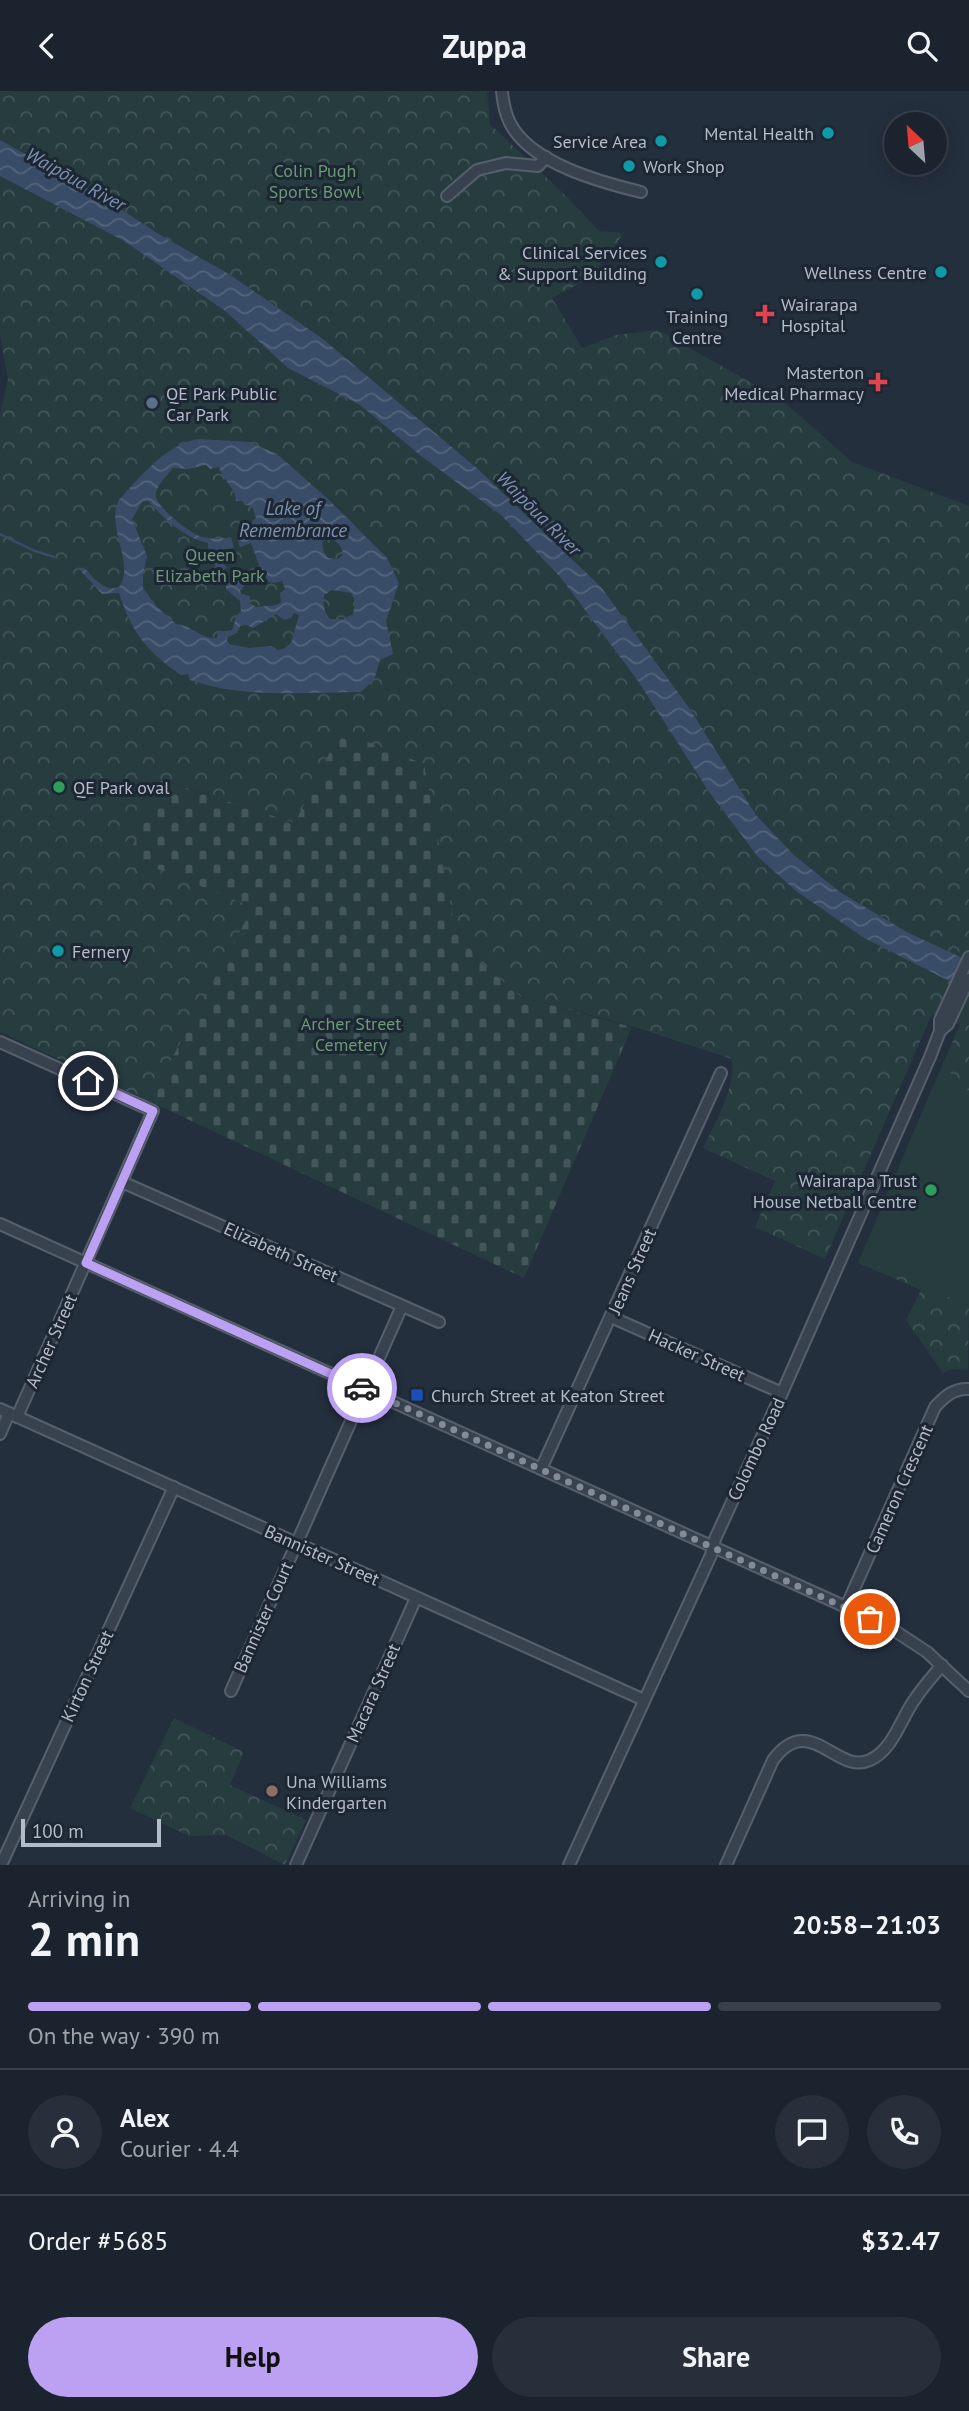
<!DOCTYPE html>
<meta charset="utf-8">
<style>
:root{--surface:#1b232e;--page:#282f3a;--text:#f1f3f6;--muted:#a0a4aa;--line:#39404a;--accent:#bca0f2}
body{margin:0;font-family:"PT Sans",sans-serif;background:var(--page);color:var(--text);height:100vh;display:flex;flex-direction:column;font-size:26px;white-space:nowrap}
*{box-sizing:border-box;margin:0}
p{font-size:23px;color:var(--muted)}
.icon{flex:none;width:38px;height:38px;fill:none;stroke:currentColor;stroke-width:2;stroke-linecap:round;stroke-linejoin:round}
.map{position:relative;height:1774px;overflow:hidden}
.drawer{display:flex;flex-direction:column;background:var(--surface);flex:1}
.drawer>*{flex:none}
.needle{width:46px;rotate:334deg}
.fabs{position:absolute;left:884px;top:21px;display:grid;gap:14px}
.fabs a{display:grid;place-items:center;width:63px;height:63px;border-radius:50%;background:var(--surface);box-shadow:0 4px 18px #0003,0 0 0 2px var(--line);font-size:35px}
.scale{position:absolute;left:21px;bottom:18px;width:140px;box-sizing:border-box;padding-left:7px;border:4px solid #b4bcc9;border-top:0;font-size:19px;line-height:24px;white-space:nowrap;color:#b4bcc9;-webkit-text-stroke:5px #1d2633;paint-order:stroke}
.pin{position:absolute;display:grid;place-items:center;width:60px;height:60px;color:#fff;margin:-30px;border:4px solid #fff;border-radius:50%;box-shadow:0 2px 7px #0007}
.courier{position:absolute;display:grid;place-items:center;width:70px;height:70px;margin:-35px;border:5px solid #bca0f2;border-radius:50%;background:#fff;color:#222;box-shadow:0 2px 9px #0007}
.head em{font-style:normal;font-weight:800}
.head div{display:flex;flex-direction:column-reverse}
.head{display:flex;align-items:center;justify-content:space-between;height:119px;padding:0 28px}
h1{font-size:46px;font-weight:800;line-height:52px}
.bar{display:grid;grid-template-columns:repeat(4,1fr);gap:10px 7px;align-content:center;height:84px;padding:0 28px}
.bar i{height:9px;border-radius:5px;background:var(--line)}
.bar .active{background:var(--accent)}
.bar p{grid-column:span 4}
.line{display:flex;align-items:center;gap:18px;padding:0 28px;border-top:2px solid var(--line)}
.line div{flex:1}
.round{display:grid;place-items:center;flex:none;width:74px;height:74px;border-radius:37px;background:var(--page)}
.primary-button{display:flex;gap:14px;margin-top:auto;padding:14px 28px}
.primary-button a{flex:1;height:80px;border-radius:42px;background:var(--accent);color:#111;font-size:28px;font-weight:800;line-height:80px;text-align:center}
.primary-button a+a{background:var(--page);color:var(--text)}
header{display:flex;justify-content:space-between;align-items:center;height:91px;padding:0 28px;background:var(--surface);font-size:32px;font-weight:800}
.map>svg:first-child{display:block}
</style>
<header><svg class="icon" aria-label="back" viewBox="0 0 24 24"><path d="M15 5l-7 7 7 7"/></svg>Zuppa<svg class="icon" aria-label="search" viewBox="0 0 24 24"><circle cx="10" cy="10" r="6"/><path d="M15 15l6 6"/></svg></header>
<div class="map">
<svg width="969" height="1774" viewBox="0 0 969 1774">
<defs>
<pattern id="forest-crowns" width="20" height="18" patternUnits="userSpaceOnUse" patternTransform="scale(1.75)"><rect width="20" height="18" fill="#263c3f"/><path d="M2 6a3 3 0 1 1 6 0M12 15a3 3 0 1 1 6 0" fill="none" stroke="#435659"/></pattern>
<pattern id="cemetery-stones" width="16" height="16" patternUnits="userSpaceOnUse" patternTransform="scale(1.75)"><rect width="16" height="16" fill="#263c3f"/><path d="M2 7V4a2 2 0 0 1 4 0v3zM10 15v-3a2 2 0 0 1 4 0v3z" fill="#435659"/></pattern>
<pattern id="water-waves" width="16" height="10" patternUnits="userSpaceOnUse" patternTransform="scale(1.75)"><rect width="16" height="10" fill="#394c67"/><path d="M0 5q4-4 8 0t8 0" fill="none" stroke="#53647b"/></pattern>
</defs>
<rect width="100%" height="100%" fill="#242f3e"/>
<path fill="#263c3f" d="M 939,981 L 954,983 L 969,1001 L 969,1215 L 860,1167 Z"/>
<g fill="url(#forest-crowns)">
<path d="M 0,0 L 487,0 L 490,33 L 567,106 L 599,140 L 624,142 L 591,186 L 552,207 L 582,257 L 616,244 L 658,239 L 783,310 L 852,371 L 969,415 L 969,870 L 907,841 L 840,801 L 794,764 L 756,724 L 690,618 L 601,496 L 478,378 L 323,248 L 229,183 L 157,142 L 101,105 L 0,49 Z"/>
<path d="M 0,85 L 124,150 L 225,220 L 288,277 L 360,314 L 421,365 L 502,425 L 561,487 L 638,590 L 709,701 L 758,766 L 796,800 L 864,847 L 969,900 L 969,1001 L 954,983 L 939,981 L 960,934 L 932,923 L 825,1168 L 755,1136 L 775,1090 L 703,1057 C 716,1030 735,999 732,968 L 628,934 L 521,906 L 476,867 L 453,827 L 424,673 L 295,732 L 162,689 L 128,766 L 254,816 L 149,1010 L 0,941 L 0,324 L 8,288 L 0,243 Z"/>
<path d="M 860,1167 L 969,1215 L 968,1279 L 952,1278 L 943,1282 L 906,1229 L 921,1199 L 858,1172 Z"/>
<path d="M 174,1627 L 244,1661 L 230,1694 L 306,1729 L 285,1774 L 226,1744 L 189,1745 L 130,1717 Z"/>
</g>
<path fill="url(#cemetery-stones)" d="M 340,640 L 424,673 L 453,827 L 476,867 L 521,906 L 632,936 L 524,1187 L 149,1010 L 253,816 L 128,766 L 161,689 L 295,732 Z"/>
<g fill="url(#water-waves)" fill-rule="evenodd">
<path d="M 0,49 L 101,105 L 157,142 L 229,183 L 323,248 L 478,378 L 601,496 L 690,618 L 756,724 L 794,764 L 840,801 L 907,841 L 969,870 L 969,900 L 864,847 L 796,800 L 758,766 L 709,701 L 638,590 L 561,487 L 502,425 L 421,365 L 360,314 L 288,277 L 225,220 L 124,150 L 0,85 Z"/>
<path d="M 198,348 L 249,351 L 277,363 L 328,408 L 387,467 L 399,492 L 386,530 L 393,563 L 380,569 L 374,589 L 361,601 C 305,601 244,608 190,589 L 188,583 L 181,584 C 146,560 132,542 119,502 L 102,503 L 80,479 L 83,476 C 94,486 104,502 119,496 C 136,474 105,435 119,409 C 141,385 165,354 198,348 ZM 206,374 L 210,378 L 219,376 C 222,388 236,397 236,410 L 242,410 L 245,414 L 252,415 L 256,427 L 252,431 L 249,446 L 238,449 L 240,456 L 251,452 L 260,477 L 269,491 L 274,492 L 282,490 L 285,498 L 280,502 L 281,511 L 276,514 L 256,516 L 250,512 L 250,505 L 241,503 L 240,499 L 247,492 L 238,489 L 226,493 L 226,498 L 240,510 L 241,520 L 236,526 L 232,539 L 218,541 L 217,547 C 202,549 192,534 176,533 L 156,515 L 143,497 L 143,483 L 147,465 L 132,428 L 142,411 L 148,410 C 166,429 182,446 208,452 L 208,457 L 214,462 L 215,479 L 219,481 L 227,477 L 222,471 L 227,458 L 234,457 L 231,446 C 222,448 211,448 202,446 C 191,443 159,418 156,406 C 154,396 168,384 173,377 L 188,378 ZM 328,446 C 336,450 342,453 343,464 L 338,468 L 328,467 L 324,461 L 322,451 ZM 332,499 L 351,502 C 356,510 355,514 353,523 L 344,528 L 330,528 C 323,519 323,514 324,504 ZM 294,522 L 299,524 L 291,552 L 283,558 L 276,559 L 271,555 L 249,557 L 229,553 L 227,549 L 228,546 L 237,542 L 240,535 L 246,534 L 253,537 L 276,523 L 284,529 L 291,527 Z"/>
</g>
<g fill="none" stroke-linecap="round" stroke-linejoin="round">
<path stroke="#394c67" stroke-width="2.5" d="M 0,443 L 35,460 L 54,466"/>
<defs>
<g id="minor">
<path d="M 502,0 C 503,11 505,22 510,32 C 530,72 600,91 641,101"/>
<path d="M 447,105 L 477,79 L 506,72 L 538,75 L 546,66"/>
<path d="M 940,940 L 948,933 L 969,888"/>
<path d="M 0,951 L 153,1020 L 17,1326"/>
<path d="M 122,1091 L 439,1231"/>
<path d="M 0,1133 L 846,1516 L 895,1540 L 927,1561 L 969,1600"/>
<path d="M 611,1226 L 782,1302"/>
<path d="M 0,1318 L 644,1609"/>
<path d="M 0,1343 L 9,1322"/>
<path d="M 541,1378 L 721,982"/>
<path d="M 846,1516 L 935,1316 C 945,1305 954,1297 969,1298"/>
<path d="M 231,1600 L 402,1215"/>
<path d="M 1,1774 L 174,1396"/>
<path d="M 296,1774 L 416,1507"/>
<path d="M 569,1774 L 711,1464 L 715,1448 L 782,1302 L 930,966 L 940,940 L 940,929 L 969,866"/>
<path d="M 726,1774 L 773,1669 C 810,1619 837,1685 870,1669 C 893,1659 901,1627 915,1608 C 923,1596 933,1585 942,1574"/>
</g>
</defs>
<use href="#minor" stroke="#565f6c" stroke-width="14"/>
<use href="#minor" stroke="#38414e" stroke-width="10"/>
</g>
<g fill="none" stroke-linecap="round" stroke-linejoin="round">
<path stroke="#828b98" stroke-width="7" stroke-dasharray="0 12.6" d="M 362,1297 L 870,1528"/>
<path stroke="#bca0f2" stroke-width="9" d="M 88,990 L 153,1020 L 86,1172 L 362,1297"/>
</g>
<g fill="#0f9aa8" stroke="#1d2633" stroke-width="2.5">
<circle cx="828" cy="42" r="7"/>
<circle cx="661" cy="50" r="7"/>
<circle cx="629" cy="75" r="7"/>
<circle cx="661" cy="171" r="7"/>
<circle cx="941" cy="181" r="7"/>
<circle cx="697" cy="203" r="7"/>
<circle cx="58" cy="860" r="7"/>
</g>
<g fill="#e0444e" stroke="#1d2633" stroke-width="2.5">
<path d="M761.5 212.5h7v7h7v7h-7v7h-7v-7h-7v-7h7z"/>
<path d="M874.5 280.5h7v7h7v7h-7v7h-7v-7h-7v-7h7z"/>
</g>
<circle fill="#5c6f8a" stroke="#1d2633" stroke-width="2.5" cx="152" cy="312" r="7"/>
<g fill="#2e9e5b" stroke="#1d2633" stroke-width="2.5">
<circle cx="59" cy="696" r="7"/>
<circle cx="931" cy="1099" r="7"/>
</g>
<rect fill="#1a4fb4" stroke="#1d2633" stroke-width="2.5" x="410" y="1297" width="14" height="14" rx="3.5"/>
<circle fill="#8d6e63" stroke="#1d2633" stroke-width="2.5" cx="272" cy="1700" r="7"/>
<g text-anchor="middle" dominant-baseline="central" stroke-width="6" stroke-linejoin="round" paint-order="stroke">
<g font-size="18" fill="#b4bcc9" stroke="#1d2633" text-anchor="start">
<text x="814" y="42" text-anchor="end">Mental Health</text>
<text x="647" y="50" text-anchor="end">Service Area</text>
<text x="643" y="75">Work Shop</text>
<text x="647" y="161" text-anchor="end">Clinical Services<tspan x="647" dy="21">&amp; Support Building</tspan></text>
<text x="927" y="181" text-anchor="end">Wellness Centre</text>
<text x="781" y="213">Wairarapa<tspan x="781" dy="21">Hospital</tspan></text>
<text x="697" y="225" text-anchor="middle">Training<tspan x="697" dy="21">Centre</tspan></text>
<text x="864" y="281" text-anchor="end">Masterton<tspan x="864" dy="21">Medical Pharmacy</tspan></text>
<text x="166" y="302">QE Park Public<tspan x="166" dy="21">Car Park</tspan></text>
<text x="73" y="696">QE Park oval</text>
<text x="72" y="860">Fernery</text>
<text x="917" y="1089" text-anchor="end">Wairarapa Trust<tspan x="917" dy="21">House Netball Centre</tspan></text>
<text x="431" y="1304">Church Street at Keaton Street</text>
<text x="286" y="1690">Una Williams<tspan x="286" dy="21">Kindergarten</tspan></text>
</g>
<g font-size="18" fill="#6b9a76" stroke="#1d2633">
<text x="315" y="79">Colin Pugh<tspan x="315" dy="21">Sports Bowl</tspan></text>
<text x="210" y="463">Queen<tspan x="210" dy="21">Elizabeth Park</tspan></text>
<text x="351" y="932">Archer Street<tspan x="351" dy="21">Cemetery</tspan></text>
</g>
<g font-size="18" fill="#b4bcc9" stroke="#1d2633">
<text transform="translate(281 1161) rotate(24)">Elizabeth Street</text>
<text transform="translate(632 1180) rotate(-66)">Jeans Street</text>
<text transform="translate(51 1250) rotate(-66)">Archer Street</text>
<text transform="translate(697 1264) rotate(24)">Hacker Street</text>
<text transform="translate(756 1358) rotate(-65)">Colombo Road</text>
<text transform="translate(899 1398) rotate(-66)">Cameron Crescent</text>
<text transform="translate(322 1464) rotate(24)">Bannister Street</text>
<text transform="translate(263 1526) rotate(-66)">Bannister Court</text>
<text transform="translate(87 1585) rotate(-65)">Kirton Street</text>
<text transform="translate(373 1602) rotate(-66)">Macara Street</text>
</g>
<g font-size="19" font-style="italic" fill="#7c92b1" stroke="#1d2633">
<text transform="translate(76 88) rotate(29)">Waipōua River</text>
<text x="293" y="417">Lake of<tspan x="293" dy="22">Remembrance</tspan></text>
<text transform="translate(539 422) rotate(45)">Waipōua River</text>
</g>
</g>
</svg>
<div class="fabs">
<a><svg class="needle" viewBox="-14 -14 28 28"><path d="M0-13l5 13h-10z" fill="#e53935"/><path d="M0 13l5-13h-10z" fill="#a0a4aa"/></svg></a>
</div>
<div class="scale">100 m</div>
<div class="pin" style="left:870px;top:1528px;background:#ea580c"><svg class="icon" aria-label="bag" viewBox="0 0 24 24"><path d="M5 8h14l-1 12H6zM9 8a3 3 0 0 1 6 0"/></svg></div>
<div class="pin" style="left:88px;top:990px;background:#1f2937"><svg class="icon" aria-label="home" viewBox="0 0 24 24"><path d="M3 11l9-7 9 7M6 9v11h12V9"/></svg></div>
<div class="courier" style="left:362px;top:1297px"><svg class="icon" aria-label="car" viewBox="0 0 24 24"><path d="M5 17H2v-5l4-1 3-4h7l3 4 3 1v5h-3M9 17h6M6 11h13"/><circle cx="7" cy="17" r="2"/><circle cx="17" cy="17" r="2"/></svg></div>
</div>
<section class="drawer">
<div class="head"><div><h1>2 min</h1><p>Arriving in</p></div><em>20:58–21:03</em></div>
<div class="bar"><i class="active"></i><i class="active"></i><i class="active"></i><i></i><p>On the way · 390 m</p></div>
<div class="line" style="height:126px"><a class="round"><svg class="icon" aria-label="person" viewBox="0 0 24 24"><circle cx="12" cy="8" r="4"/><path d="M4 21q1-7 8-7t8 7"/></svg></a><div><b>Alex</b><p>Courier · 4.4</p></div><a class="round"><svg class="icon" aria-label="chat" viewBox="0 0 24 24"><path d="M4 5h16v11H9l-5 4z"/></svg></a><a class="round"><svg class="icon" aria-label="phone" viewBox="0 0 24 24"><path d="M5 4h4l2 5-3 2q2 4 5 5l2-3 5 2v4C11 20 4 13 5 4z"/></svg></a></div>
<div class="line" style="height:91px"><div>Order #5685</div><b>$32.47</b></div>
<div class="primary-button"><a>Help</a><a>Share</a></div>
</section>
